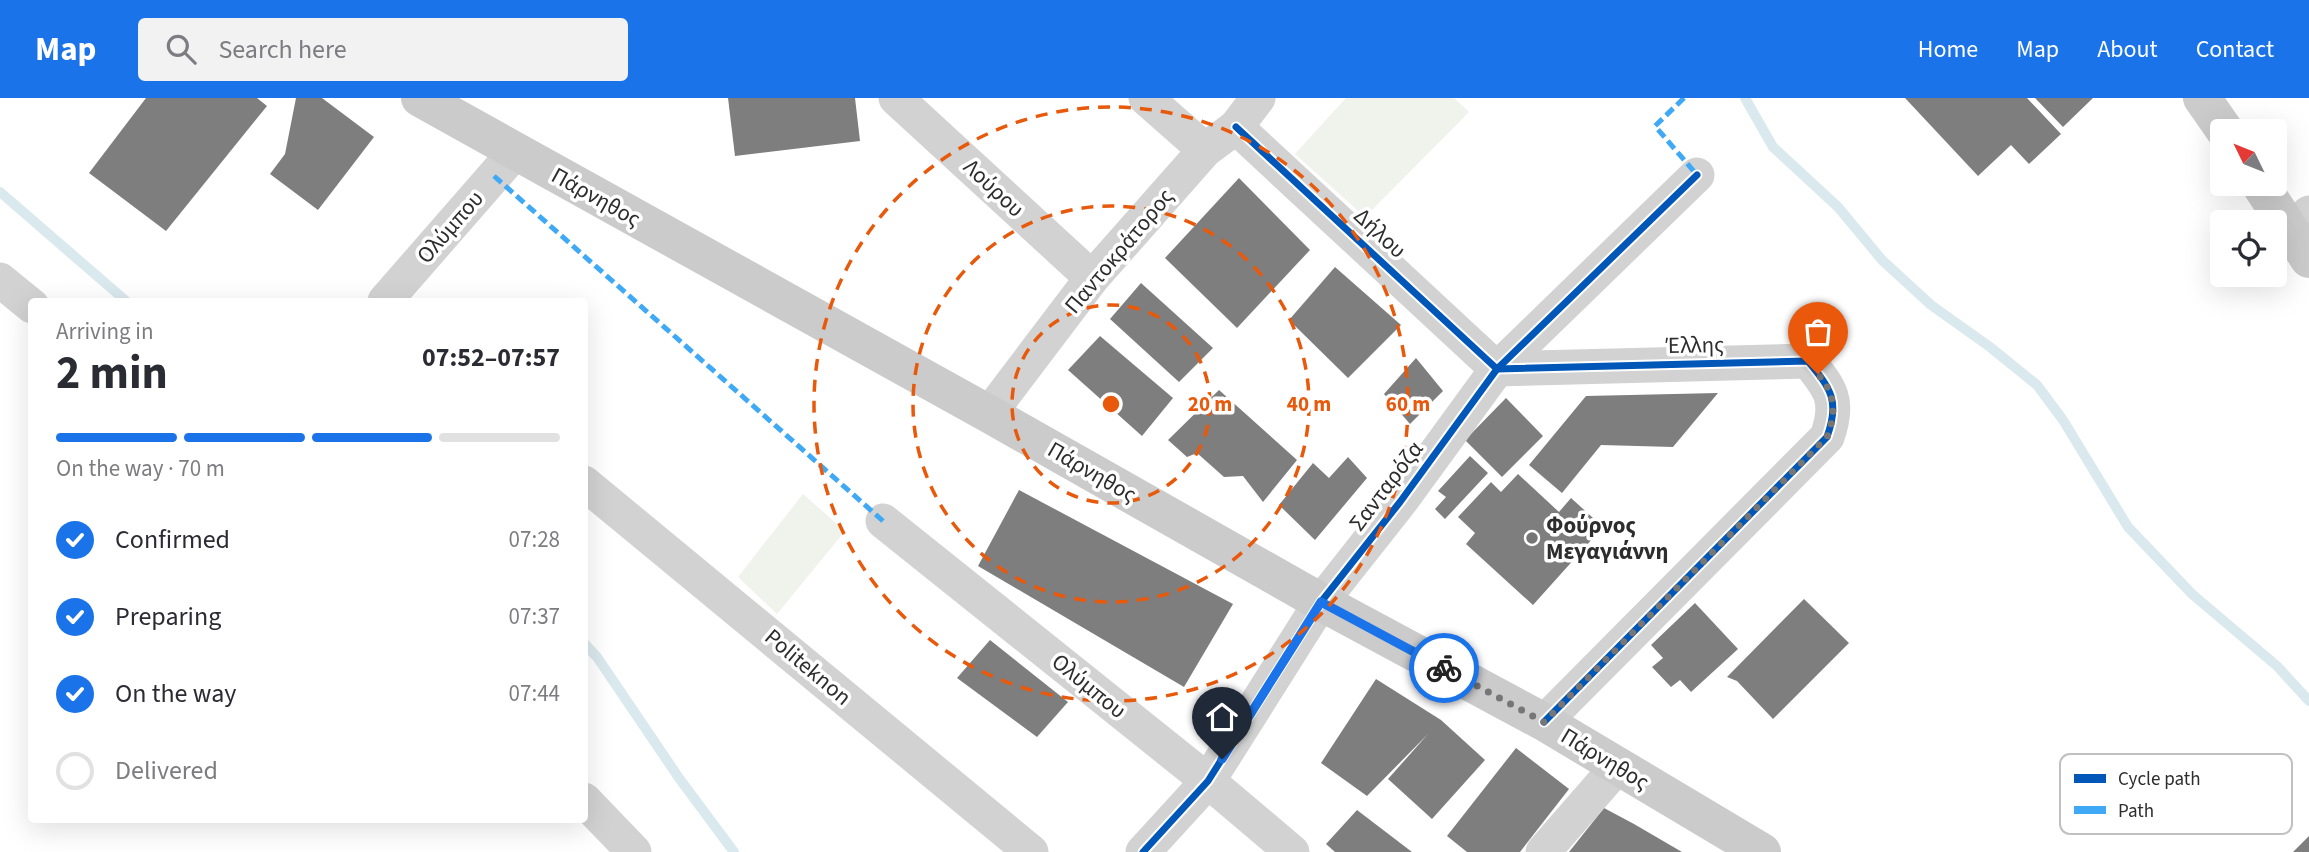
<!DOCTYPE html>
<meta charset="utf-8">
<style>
:root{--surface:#fff;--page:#f2f2f3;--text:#2b2b33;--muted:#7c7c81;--line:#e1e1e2;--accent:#1a73e8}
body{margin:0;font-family:"Source Sans 3",sans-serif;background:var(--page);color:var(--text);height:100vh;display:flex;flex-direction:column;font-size:26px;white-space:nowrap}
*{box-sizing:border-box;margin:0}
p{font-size:23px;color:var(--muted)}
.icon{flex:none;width:38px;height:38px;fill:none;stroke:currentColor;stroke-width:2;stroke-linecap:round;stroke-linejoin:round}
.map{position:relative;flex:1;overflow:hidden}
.details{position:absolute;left:28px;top:200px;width:560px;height:525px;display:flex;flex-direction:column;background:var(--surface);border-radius:7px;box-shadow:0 7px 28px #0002}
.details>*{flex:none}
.needle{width:46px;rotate:313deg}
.buttons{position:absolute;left:2210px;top:21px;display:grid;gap:14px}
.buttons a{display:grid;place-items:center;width:77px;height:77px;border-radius:7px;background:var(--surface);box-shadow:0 7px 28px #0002;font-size:35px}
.pin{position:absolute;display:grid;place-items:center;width:60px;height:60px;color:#fff;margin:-72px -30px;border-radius:50% 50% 50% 0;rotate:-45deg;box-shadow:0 0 7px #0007}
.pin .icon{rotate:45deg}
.courier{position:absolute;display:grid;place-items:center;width:70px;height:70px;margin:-35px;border:5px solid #1a73e8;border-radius:50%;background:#fff;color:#222;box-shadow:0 2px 9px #0007}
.overview em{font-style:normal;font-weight:700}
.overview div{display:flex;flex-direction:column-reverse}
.overview{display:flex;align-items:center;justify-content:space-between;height:119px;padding:0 28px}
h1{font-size:46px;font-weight:700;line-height:52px}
.bar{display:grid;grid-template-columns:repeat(4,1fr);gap:10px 7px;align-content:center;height:84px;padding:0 28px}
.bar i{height:9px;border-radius:5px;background:var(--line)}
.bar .selected{background:var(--accent)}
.bar p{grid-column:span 4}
ol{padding:0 28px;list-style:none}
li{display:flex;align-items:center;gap:21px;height:77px}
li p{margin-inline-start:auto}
li .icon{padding:7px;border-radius:50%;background:var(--accent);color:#fff;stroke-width:4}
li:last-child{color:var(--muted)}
li i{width:38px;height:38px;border:4px solid var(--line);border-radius:50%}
header{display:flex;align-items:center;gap:42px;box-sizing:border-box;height:98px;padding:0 35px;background:var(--accent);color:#fff}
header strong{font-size:33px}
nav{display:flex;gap:38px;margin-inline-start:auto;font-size:24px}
.search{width:490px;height:63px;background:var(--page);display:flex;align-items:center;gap:18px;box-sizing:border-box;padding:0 24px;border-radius:7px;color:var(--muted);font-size:26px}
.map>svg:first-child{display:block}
</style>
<header>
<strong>Map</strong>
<div class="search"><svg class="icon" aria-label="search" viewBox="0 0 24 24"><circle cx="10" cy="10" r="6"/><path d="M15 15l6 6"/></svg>Search here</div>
<nav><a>Home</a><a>Map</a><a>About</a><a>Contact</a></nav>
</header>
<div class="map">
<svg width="2309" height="754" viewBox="0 0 2309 754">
<rect width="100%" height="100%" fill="#fff"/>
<g fill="#f0f2ec">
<path d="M 1346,0 L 1454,0 L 1469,14 L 1365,119 L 1295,56 Z"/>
<path d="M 803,396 L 845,433 L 777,516 L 738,479 Z"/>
</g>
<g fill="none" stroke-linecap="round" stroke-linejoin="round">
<g stroke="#dae9ee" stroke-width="10">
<path d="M 1745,0 L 1773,49 L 1838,109 L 1882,162 L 1931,207 L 1990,249 L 2037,287 L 2063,322 L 2128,429 L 2192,496 L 2277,568 L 2309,603"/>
<path d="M 0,94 L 126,203"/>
<path d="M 584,545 L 597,559 L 679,680 L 734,754"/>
</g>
</g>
<g fill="#7e7e7e">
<path d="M 146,0 L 257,0 L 267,8 L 166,133 L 89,75 Z"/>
<path d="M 296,0 L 322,0 L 374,39 L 318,112 L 270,76 L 285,56 Z"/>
<path d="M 728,0 L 855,0 L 860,43 L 735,58 Z"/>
<path d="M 1905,0 L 2027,0 L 2061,36 L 2029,66 L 2011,47 L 1978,78 Z"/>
<path d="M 2035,0 L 2093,0 L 2063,29 Z"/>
<path d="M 1239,80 L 1310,152 L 1237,230 L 1165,160 Z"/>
<path d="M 1335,169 L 1401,227 L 1348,280 L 1289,222 Z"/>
<path d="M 1141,185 L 1213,250 L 1179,284 L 1110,221 Z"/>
<path d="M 1100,238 L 1173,300 L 1142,338 L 1068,272 Z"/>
<path d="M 1416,260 L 1443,293 L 1410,326 L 1384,296 Z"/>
<path d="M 1219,292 L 1297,362 L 1263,404 L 1243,378 L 1224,379 L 1197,355 L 1187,359 L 1168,342 Z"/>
<path d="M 1718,295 L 1673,349 L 1601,347 L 1562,395 L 1529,367 L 1586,298 Z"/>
<path d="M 1506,300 L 1543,338 L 1502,379 L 1465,342 Z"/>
<path d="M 1470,358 L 1488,375 L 1445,421 L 1435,411 L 1446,399 L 1438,393 Z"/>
<path d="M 1348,359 L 1367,380 L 1315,442 L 1279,407 L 1313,365 L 1329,380 Z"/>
<path d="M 1518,376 L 1559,414 L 1571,400 L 1603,429 L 1533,507 L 1466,446 L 1475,435 L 1458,419 L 1491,384 L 1501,394 Z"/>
<path d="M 1019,392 L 1233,506 L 1184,589 L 978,468 Z"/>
<path d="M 1804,501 L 1849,545 L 1773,621 L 1737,583 L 1727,579 Z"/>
<path d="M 1695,505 L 1738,551 L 1691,594 L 1680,582 L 1671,589 L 1652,569 L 1663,560 L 1651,547 Z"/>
<path d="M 990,542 L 1068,604 L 1037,639 L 957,580 Z"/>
<path d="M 1376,581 L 1441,622 L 1485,662 L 1432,721 L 1388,681 L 1428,636 L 1367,698 L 1321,665 Z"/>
<path d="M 1516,650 L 1569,691 L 1520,754 L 1467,754 L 1447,738 Z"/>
<path d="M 1604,710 L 1634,726 L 1682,754 L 1569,754 Z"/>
<path d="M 1357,712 L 1412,754 L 1335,754 L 1326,746 Z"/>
<path d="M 2309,738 L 2309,754 L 2293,754 Z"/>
</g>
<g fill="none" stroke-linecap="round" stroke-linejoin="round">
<g stroke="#d2d2d2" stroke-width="35">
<path d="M 896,0 L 1092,180"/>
<path d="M 1146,0 L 1205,52"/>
<path d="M 1236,29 L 1497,271 L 1808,263 C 1831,291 1840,303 1827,339 L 1544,624"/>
<path d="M 2291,132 L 2309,115"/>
<path d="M 0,182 L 32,208"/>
<path d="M 385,203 L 515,54"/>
<path d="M 989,316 L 1092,180 L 1205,52 L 1236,29 L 1258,0"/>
<path d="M 584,385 L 1031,754"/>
<path d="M 883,423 L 1208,683 L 1292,754"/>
<path d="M 584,702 L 634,754"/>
<path d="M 1143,754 L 1208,683 L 1321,504 L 1400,404 L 1497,271 L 1697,77"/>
<path d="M 1543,754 L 1617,669"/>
</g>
<g stroke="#cbcbcb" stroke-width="38">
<path d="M 420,0 L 989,316 L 1321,504 L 1544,624 L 1762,754"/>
<path d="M 2202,0 L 2225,33"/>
<path d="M 2260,86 L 2309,161"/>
</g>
<g stroke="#3fa9f5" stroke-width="5" stroke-dasharray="10 5" stroke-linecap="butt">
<path d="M 1684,0 L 1655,28 L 1697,77"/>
<path d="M 494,78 L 883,423"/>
</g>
<defs>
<g id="cycleway">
<path d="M 1236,29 L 1497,271 L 1808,263 C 1831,291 1840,303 1827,339 L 1544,624"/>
<path d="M 1143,754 L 1208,683 L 1321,504 L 1400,404 L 1497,271 L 1697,77"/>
</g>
</defs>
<use href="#cycleway" stroke="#fff" stroke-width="11"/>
<use href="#cycleway" stroke="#0057b8" stroke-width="7"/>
</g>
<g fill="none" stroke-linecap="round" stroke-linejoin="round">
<path stroke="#767676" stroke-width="7" stroke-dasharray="0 12.6" d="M 1444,570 L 1544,624 L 1827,339 C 1836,315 1836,297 1818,276"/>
<path stroke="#1a73e8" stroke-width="9" d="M 1222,661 L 1321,504 L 1444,570"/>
</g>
<g fill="none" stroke="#e8590c" stroke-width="3.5" stroke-dasharray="12 9">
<circle cx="1111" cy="306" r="99"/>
<circle cx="1111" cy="306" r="198"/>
<circle cx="1111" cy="306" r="297"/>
</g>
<circle fill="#767676" stroke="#fff" stroke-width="2.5" cx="1532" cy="440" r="7"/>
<g text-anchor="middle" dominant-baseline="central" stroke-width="7" stroke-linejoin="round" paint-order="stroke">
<g font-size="23" fill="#2d2d2d" stroke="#fff">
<text transform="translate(994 90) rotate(43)">Λούρου</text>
<text transform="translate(596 99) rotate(29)">Πάρνηθος</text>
<text transform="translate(450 129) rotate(-49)">Ολύμπου</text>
<text transform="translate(1380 135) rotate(43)">Δήλου</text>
<text transform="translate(1119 153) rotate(-50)">Παντοκράτορος</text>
<text transform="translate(1695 247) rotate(-1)">Έλλης</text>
<text transform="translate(1092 374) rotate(30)">Πάρνηθος</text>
<text transform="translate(1386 388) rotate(-53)">Σανταρόζα</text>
<text transform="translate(808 569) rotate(40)">Politeknon</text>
<text transform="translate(1089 588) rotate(39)">Ολύμπου</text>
<text transform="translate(1605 661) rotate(31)">Πάρνηθος</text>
</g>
<g font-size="23" font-weight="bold" fill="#2d2d2d" stroke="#fff" text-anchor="start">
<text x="1546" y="427">Φούρνος<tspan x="1546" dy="26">Μεγαγιάννη</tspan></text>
</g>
</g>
<rect x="2060" y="656" width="232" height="80" rx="10" fill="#fff" stroke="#c0c0c0" stroke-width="2"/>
<rect x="2074" y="676" width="32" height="9" fill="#0057b8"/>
<rect x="2074" y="708" width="32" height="8" fill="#3fa9f5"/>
<g font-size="19" fill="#2d2d2d">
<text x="2118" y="687">Cycle path</text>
<text x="2118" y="719">Path</text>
</g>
<circle cx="1111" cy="306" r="10" fill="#e8590c" stroke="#fff" stroke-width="3.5"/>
<g font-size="21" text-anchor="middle" font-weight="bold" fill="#e8590c" stroke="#fff" stroke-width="7" stroke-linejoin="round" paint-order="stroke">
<text x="1210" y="313">20 m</text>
<text x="1309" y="313">40 m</text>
<text x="1408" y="313">60 m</text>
</g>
</svg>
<div class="buttons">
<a><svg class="needle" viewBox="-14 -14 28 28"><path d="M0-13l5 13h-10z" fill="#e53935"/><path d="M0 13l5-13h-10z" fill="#7c7c81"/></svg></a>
<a><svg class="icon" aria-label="locate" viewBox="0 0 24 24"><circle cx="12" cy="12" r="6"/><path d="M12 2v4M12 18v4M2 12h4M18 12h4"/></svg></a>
</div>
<div class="pin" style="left:1818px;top:276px;background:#ea580c"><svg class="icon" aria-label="bag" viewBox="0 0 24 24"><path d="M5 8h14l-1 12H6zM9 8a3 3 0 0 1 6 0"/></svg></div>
<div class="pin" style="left:1222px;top:661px;background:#1f2937"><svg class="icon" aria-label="home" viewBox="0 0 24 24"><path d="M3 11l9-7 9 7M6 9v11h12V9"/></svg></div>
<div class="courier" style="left:1444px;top:570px"><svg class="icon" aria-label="bike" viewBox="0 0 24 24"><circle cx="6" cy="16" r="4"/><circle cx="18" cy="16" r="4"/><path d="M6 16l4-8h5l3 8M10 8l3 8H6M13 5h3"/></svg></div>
<section class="details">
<div class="overview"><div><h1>2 min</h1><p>Arriving in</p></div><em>07:52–07:57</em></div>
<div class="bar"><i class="selected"></i><i class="selected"></i><i class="selected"></i><i></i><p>On the way · 70 m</p></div>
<ol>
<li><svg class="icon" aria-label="check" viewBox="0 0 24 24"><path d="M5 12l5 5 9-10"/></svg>Confirmed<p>07:28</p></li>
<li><svg class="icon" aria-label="check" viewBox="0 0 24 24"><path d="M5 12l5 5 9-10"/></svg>Preparing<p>07:37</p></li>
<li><svg class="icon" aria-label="check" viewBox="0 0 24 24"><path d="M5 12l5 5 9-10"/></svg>On the way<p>07:44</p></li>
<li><i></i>Delivered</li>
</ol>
</section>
</div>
